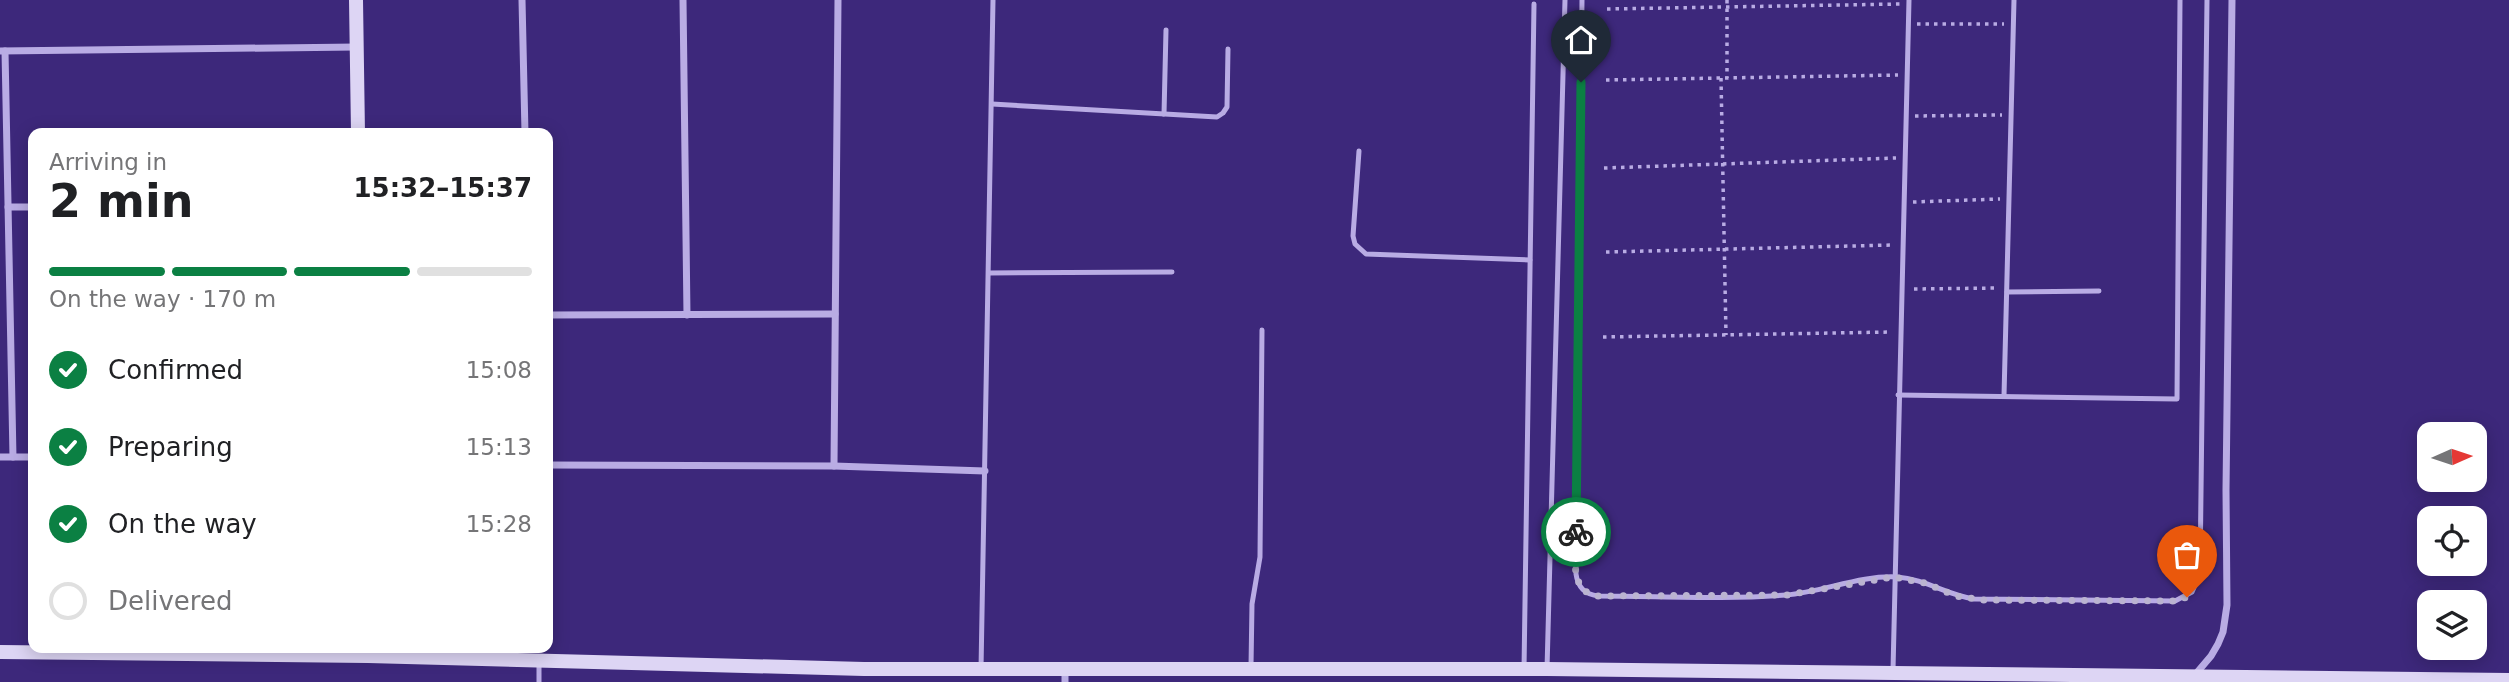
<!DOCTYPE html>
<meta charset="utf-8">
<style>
:root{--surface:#fff;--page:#f2f2f2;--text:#202124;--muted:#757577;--line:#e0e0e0;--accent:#0b8043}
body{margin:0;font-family:"DejaVu Sans",sans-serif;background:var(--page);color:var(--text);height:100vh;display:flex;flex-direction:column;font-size:26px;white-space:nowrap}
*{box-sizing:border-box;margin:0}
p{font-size:23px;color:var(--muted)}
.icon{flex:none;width:38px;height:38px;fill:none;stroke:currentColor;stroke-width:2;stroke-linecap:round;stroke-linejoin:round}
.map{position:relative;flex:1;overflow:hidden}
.details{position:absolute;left:28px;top:128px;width:525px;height:525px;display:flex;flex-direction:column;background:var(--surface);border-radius:14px;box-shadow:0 4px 18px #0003}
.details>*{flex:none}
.needle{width:46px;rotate:87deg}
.fabs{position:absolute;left:2417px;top:422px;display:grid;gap:14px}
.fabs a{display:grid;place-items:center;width:70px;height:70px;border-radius:14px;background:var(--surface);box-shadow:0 4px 18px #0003;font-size:35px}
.pin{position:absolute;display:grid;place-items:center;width:60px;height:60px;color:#fff;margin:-72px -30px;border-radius:50% 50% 50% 0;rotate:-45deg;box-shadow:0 0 7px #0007}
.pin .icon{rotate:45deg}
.courier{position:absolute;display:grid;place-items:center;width:70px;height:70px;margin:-35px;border:5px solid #0b8043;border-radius:50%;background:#fff;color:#222;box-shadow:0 2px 9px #0007}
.headline em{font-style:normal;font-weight:700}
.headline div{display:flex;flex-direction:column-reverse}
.headline{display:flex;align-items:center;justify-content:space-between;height:119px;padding:0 21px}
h1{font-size:46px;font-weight:700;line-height:52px}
.bar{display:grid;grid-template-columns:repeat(4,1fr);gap:10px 7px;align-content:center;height:84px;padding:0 21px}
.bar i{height:9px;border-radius:5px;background:var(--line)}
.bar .active{background:var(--accent)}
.bar p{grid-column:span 4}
ol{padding:0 21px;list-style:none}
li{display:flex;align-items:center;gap:21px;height:77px}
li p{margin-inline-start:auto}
li .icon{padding:7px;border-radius:50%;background:var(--accent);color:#fff;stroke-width:4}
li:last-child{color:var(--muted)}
li i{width:38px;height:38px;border:4px solid var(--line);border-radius:50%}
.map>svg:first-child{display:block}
</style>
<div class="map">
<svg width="2509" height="682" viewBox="0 0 2509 682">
<rect width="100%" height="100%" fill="#3d287b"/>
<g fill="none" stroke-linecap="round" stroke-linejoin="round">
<g stroke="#b9ace4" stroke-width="3.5" stroke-dasharray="3.5 5" stroke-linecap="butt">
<path d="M 1727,0 L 1727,78"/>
<path d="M 1607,9 L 1900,4"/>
<path d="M 1917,24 L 2004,24"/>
<path d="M 1721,78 L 1726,335"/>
<path d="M 1606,80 L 1898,75"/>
<path d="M 1915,116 L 2002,115"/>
<path d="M 1604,168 L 1896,158"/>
<path d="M 1913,202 L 2000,199"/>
<path d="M 1606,252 L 1893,245"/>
<path d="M 1914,289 L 1997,288"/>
<path d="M 1603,337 L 1891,332"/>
</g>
<g stroke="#b9ace4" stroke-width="5">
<path d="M 1582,0 L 1576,574 C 1578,588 1585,594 1598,596 C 1660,596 1724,600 1786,595 C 1823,592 1860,575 1897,577 C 1925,579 1947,595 1974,599 L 2175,601 L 2192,592 L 2200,574 L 2207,0"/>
<path d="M 992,104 L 1217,117 L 1223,113 L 1227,107 L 1228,49"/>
<path d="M 1164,114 L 1166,30"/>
<path d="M 1359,151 L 1353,236 L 1355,244 L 1366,254 L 1530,260"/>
<path d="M 989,273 L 1172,272"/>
<path d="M 2007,292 L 2099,291"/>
<path d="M 1898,395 L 2177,399 L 2180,0"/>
<path d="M 2004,396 L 2014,0"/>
<path d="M 1251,666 L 1252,604 L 1260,557 L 1262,330"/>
<path d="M 981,669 L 993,0"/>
<path d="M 1524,669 L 1534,4"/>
<path d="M 1547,669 L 1565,0"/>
<path d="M 1893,670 L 1909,0"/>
<path d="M 539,682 L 539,663"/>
</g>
<g stroke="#b9ace4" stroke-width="7">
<path d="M 522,0 L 525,133"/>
<path d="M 683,0 L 687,315"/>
<path d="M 0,51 L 356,47"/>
<path d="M 5,51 L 13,457"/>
<path d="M 8,207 L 33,207"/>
<path d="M 548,315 L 835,314"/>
<path d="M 0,457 L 33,457"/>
<path d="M 548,465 L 834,466 L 985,471"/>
<path d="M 834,466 L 838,0"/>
<path d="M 2194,676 L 2211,656 L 2218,644 L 2223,632 L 2227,605 L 2226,490 L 2232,0"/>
<path d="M 1065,682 L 1065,669"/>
</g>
<g stroke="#ddd5f4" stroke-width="14">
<path d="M 356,0 L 358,133"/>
<path d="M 0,652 L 368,656 L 864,669 L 1547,669 L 2509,680"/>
</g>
</g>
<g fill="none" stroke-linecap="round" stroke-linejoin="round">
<path stroke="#bbb4d1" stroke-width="7" stroke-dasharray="0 12.6" d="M 1576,532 C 1576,555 1568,592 1598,596 L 1787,595 L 1893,577 L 1925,583 L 1956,596 L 1983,600 L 2175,601 L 2187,597"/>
<path stroke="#0b8043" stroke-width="9" d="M 1576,532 L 1581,82"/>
</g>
</svg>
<div class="fabs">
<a><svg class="needle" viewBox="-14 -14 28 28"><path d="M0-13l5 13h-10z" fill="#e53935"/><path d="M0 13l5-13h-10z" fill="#757577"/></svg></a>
<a><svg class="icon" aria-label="locate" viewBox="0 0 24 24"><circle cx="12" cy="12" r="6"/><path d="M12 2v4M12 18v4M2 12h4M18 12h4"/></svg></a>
<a><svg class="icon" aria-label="layers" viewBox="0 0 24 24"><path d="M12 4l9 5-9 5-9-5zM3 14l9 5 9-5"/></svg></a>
</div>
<div class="pin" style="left:2187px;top:597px;background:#ea580c"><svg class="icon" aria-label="bag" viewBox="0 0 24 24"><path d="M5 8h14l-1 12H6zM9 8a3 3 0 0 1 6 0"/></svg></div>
<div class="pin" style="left:1581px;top:82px;background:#1f2937"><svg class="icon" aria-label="home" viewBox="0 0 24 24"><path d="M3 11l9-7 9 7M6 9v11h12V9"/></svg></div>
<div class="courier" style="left:1576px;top:532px"><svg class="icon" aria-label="bike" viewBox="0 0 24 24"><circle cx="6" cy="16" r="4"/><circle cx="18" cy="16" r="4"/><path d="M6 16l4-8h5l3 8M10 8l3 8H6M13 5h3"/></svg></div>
<section class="details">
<div class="headline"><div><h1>2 min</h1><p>Arriving in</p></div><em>15:32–15:37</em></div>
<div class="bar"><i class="active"></i><i class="active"></i><i class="active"></i><i></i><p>On the way · 170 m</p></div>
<ol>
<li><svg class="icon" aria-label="check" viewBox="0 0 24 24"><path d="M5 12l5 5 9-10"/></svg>Confirmed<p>15:08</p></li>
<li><svg class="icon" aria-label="check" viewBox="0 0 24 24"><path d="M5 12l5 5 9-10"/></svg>Preparing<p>15:13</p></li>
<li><svg class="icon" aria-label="check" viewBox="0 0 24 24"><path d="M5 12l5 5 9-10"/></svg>On the way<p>15:28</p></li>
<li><i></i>Delivered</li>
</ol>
</section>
</div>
